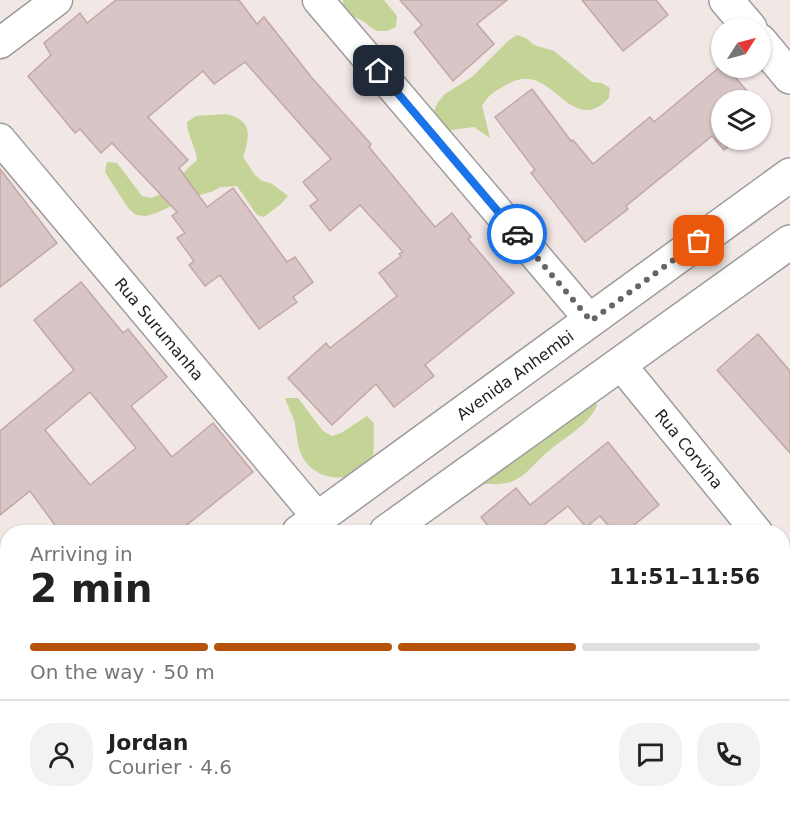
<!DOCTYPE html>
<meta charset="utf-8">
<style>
:root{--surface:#fff;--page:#f2f2f2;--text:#222;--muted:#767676;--line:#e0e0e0;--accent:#b45309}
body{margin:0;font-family:"DejaVu Sans",sans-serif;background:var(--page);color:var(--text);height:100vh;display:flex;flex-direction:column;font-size:22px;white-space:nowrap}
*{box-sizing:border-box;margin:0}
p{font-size:20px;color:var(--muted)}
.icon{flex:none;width:33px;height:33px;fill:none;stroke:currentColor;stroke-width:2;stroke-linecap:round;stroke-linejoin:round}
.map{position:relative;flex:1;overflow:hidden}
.panel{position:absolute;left:0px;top:525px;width:790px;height:294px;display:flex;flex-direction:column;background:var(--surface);border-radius:24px 24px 0 0;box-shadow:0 2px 4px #0004}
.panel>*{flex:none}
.needle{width:39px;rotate:54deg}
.controls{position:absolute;left:711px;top:18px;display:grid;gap:12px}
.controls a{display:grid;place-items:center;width:60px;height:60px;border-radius:50%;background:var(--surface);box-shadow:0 2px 4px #0004;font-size:30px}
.pin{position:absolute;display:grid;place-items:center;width:51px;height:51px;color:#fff;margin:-26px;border-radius:12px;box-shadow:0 3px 9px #0006}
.courier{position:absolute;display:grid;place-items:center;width:60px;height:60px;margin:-30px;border:4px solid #1a73e8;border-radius:50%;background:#fff;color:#222;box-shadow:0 2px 8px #0007}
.overview em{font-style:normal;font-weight:800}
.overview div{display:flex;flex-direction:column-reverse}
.overview{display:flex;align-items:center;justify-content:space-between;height:102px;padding:0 30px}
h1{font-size:39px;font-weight:800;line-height:45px}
.bar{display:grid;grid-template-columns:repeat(4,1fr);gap:9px 6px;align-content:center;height:72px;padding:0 30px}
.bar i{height:8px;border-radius:4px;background:var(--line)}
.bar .selected{background:var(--accent)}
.bar p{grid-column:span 4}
.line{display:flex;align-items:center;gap:15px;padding:0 30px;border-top:2px solid var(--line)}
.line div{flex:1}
.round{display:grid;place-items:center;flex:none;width:63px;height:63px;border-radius:24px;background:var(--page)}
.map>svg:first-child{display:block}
</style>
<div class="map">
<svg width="790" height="819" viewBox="0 0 790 819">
<rect width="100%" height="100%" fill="#f1e7e5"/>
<g fill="#c4d496">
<path d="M 343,0 L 384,0 L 397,16 L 396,27 L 387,31 L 377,31 C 371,28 366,23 361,20 C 349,14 343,16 343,0 Z"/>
<path d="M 517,35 L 526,38 L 534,45 L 554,51 L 592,82 L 602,83 L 610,88 L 609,98 C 576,133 558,81 528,79 C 520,78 513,81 506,85 C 496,90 487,96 482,106 L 490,138 L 474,127 L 443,131 L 433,113 L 438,102 L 445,94 L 472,77 L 508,41 Z"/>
<path d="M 226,114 C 253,120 250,136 243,157 L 255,175 L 262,181 L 271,183 L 288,196 L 281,204 L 264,217 L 257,215 L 237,186 L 221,187 L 211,192 L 192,197 L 156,213 L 146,216 L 136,215 L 128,208 L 105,172 L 107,162 L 117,163 L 142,196 L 151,198 L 161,194 L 197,160 C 196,146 187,136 187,122 L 196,116 Z"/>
<path d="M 594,396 L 597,406 C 587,427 563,438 545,454 C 536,462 528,473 517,479 C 507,485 495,484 484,484 L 485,474 Z"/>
<path d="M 285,398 L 298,398 L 323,431 L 332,436 L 341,433 L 367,416 L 374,423 C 373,433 376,458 370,464 C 352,485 314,481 302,456 C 297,446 297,435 295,424 C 293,415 288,407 285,398 Z"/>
<path d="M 67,812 L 120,812 L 129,819 L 56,819 Z"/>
<path d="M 221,812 L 278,812 L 280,819 L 225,819 Z"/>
<path d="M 513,812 L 535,812 L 541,819 L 519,819 Z"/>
</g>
<g fill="#d8c5c5" stroke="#c4a6a6" stroke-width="1.5" fill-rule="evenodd">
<path d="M 116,0 L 239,0 L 257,24 L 264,17 L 312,78 L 371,144 L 369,147 L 435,227 L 452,213 L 471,237 L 468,239 L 514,293 L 425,365 L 434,376 L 394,407 L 376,384 L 332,425 L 288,378 L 326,343 L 330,348 L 397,296 L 379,273 L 401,256 L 399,254 L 403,252 L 360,205 L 330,231 L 310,206 L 318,200 L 303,182 L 331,159 L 245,62 L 214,84 L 203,71 L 148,117 L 188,160 L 179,168 L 207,207 L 233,188 L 287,262 L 295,257 L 313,282 L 293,297 L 297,302 L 259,329 L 220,275 L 205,286 L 189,265 L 194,261 L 177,238 L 185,233 L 172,216 L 177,212 L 112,143 L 101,153 L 80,129 L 75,133 L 28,76 L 51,55 L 44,43 L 80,13 L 87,23 Z"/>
<path d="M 400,0 L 507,0 L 477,24 L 494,44 L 453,81 L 414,32 L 422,25 Z"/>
<path d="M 582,0 L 656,0 L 668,15 L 623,51 Z"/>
<path d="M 722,65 L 722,68 L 727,68 L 755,100 L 722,100 L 722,140 L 737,140 L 724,150 L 712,136 L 626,206 L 628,209 L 585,242 L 531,173 L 535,170 L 495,117 L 532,89 L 571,141 L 573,140 L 593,164 L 650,117 L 654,122 Z"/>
<path d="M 0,169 L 57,243 L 0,287 Z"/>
<path d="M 81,282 L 123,333 L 128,329 L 167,377 L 131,406 L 172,457 L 213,423 L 253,472 L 178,532 L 60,532 L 30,491 L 0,515 L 0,431 L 74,370 L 34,320 ZM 90,392 L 136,448 L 90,485 L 45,430 Z"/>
<path d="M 758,334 L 790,371 L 790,453 L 717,370 Z"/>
<path d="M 608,442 L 659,505 L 625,532 L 614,532 L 600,516 L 586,527 L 568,506 L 535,532 L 493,532 L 481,517 L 516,488 L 530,505 Z"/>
</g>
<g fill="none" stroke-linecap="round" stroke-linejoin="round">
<defs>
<g id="minor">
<path d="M 318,0 L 591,321"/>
<path d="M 0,43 L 57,0"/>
<path id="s1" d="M 0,139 L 319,519"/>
<path id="s2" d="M 621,365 L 757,532"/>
<path d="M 783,564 L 790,573"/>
<path d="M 0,589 L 8,598"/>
<path d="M 181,812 L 187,819"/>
<path d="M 574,812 L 580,819"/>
</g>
<g id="tertiary">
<path d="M 726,0 L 750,28"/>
<path d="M 760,41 L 790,77"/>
<path id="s3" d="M 299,532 L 790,175"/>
<path d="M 386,532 L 790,242"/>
<path d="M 0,744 L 8,738"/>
<path d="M 0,805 L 8,799"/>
</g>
</defs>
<use href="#minor" stroke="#9c9c9c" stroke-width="33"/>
<use href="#tertiary" stroke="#9c9c9c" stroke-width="36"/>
<use href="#minor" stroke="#fff" stroke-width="30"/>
<use href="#tertiary" stroke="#fff" stroke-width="33"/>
</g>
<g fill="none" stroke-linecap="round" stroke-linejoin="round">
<path stroke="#686564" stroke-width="6" stroke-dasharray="0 10.8" d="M 517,234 L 591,321 L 699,241"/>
<path stroke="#1a73e8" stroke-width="8" d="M 379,71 L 517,234"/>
</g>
<g text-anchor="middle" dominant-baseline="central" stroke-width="4.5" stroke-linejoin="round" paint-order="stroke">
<g font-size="16" fill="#1f1f1f" stroke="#fff">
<text stroke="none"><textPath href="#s1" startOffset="248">Rua Surumanha</textPath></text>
<text stroke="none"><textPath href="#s3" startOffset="267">Avenida Anhembi</textPath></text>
<text stroke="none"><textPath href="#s2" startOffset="108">Rua Corvina</textPath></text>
</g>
</g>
</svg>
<div class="controls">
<a><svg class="needle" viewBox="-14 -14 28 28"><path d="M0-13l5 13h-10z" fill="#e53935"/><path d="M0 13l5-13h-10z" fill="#767676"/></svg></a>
<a><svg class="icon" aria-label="layers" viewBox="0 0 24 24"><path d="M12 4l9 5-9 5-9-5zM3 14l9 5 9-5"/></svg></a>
</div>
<div class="pin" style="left:699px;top:241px;background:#ea580c"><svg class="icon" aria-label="bag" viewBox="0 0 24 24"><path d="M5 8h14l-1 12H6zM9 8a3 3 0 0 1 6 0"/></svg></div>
<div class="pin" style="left:379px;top:71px;background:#1f2937"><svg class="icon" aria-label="home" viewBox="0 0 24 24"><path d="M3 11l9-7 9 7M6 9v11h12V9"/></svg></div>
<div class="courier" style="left:517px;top:234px"><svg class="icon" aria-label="car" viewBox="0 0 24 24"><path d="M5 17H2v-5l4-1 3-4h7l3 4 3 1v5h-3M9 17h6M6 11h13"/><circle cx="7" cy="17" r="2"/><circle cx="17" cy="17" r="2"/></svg></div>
<section class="panel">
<div class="overview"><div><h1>2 min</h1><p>Arriving in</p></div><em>11:51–11:56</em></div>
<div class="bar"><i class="selected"></i><i class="selected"></i><i class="selected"></i><i></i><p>On the way · 50 m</p></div>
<div class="line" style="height:108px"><a class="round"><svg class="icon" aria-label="person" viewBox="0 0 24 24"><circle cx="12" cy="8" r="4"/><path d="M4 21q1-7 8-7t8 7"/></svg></a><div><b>Jordan</b><p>Courier · 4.6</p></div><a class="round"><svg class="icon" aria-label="chat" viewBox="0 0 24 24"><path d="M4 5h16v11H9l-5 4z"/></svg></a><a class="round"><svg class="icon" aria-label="phone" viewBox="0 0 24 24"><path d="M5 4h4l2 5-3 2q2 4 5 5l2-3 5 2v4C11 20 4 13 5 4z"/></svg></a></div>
</section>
</div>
